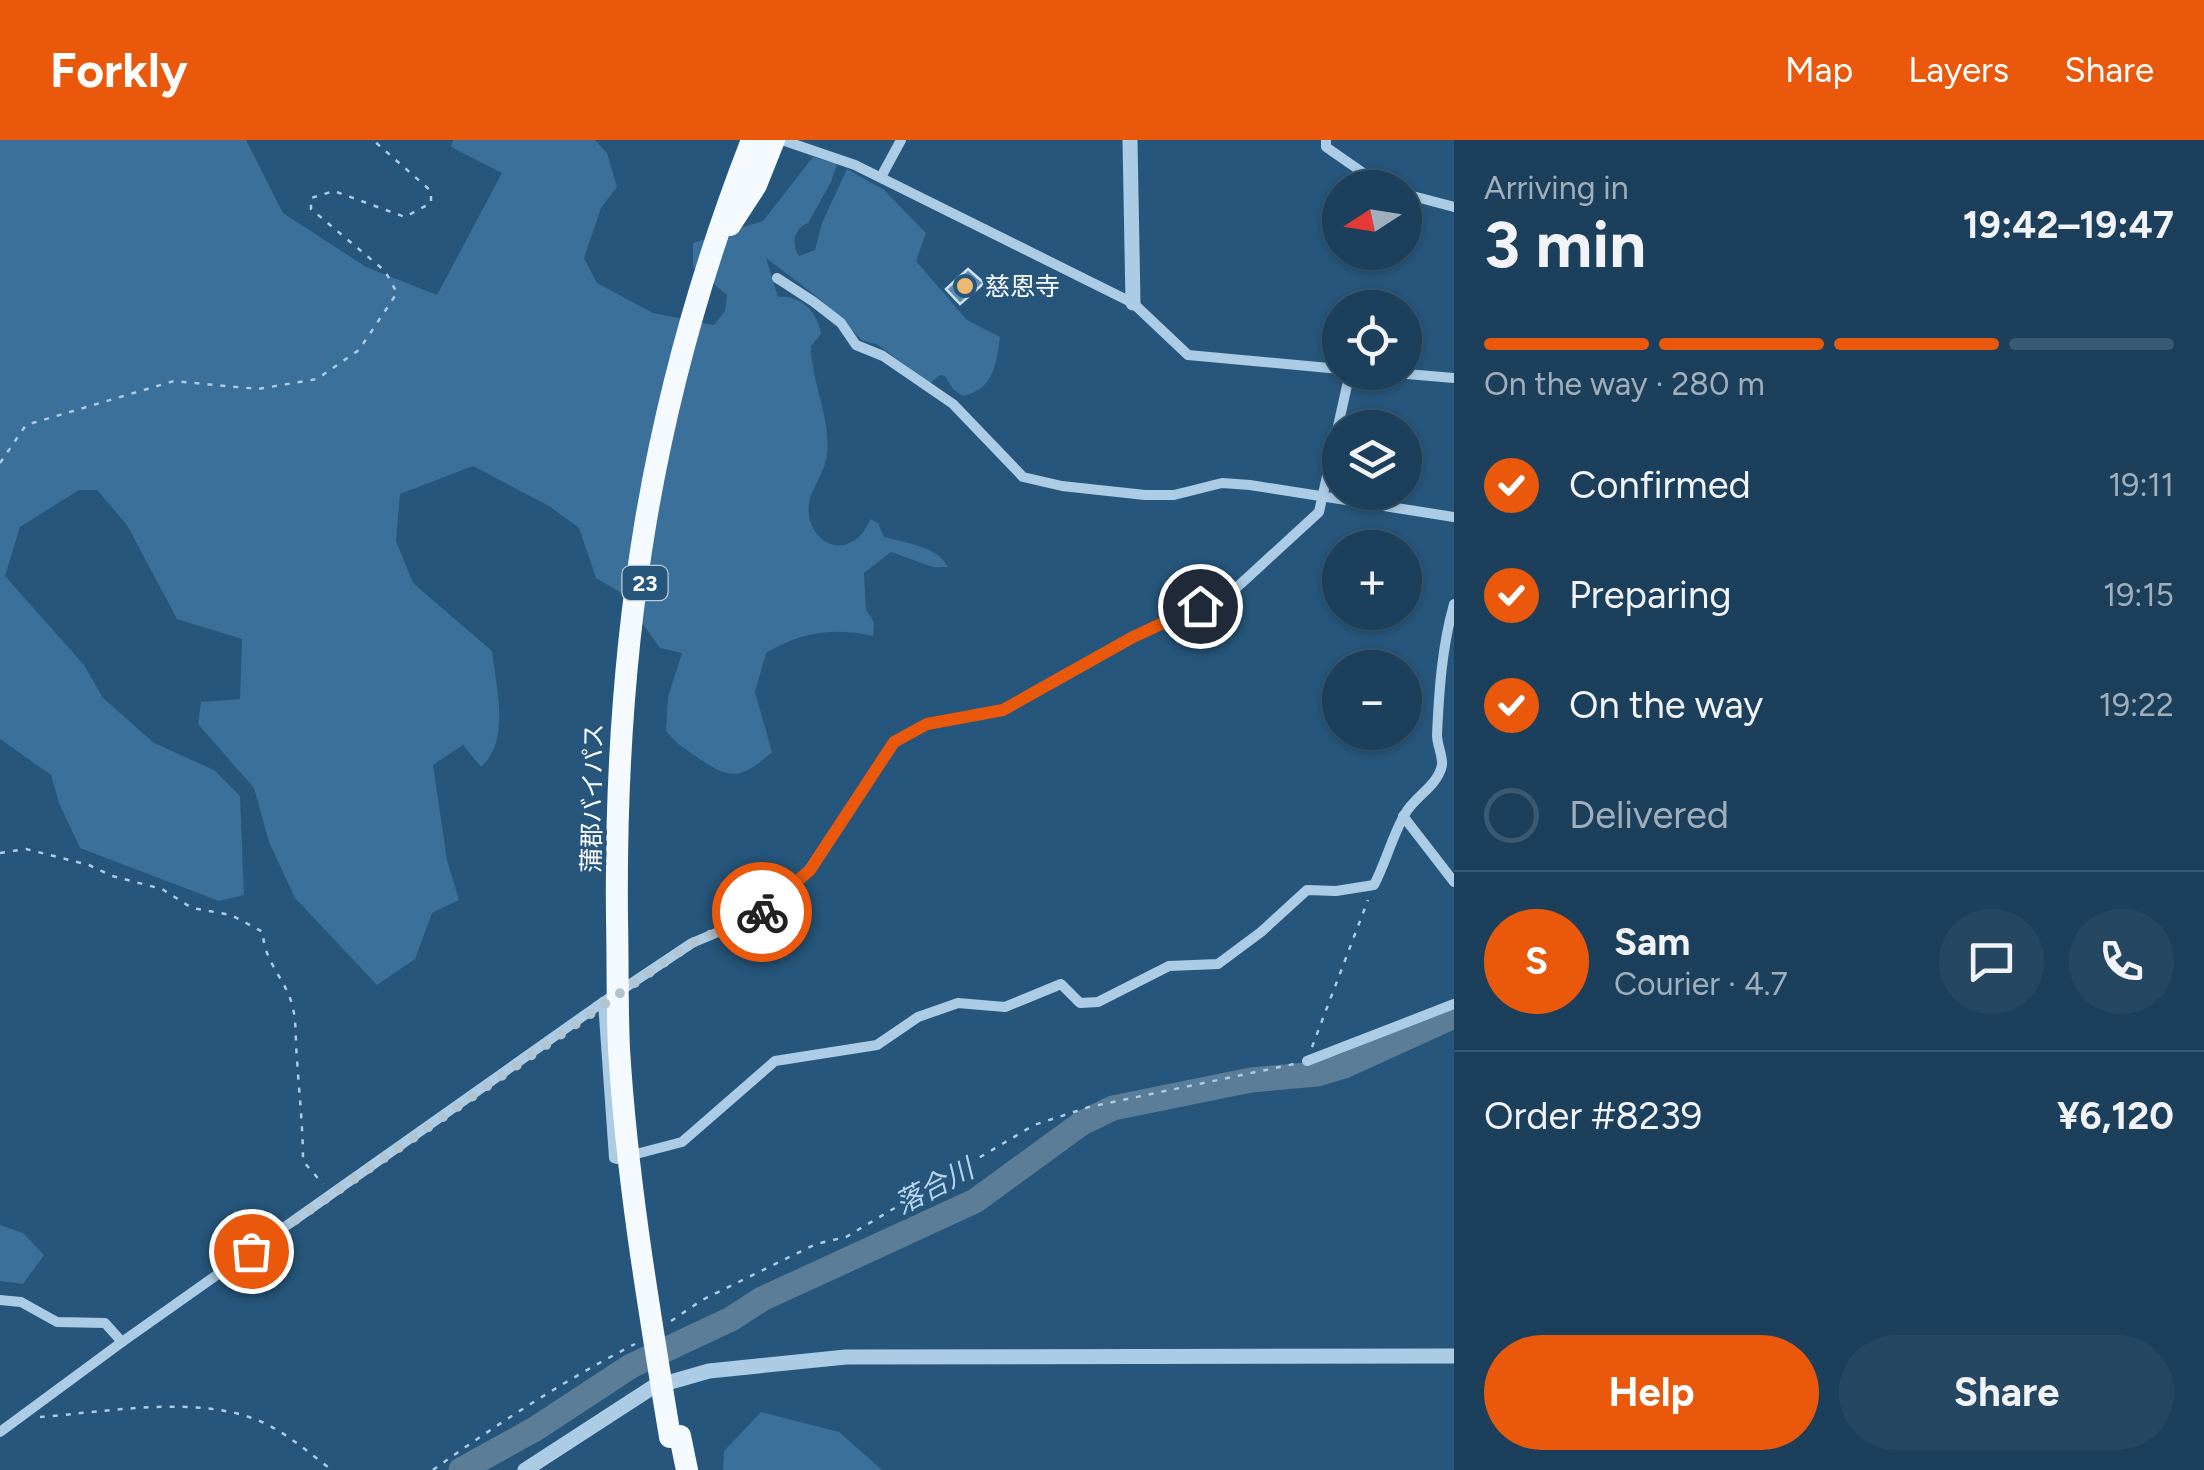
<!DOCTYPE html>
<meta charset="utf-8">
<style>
:root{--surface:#1c405c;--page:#254762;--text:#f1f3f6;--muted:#a0afbb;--line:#3a5972;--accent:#ea580c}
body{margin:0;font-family:Figtree,"Noto Sans JP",sans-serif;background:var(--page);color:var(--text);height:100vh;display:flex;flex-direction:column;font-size:38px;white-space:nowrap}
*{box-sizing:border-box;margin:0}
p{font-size:32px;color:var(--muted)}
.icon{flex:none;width:55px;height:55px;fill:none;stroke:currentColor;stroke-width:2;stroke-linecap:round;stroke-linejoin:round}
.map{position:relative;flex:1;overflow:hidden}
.details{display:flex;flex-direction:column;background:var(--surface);width:750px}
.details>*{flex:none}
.needle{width:65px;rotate:258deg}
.tools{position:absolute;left:1322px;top:30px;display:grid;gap:20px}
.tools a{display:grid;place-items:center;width:100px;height:100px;border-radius:50%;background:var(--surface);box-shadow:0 2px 8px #0004,0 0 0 2px var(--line);font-size:50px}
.pin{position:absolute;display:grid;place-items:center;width:85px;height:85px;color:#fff;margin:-42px;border:5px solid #fff;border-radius:50%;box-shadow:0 2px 10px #0007}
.courier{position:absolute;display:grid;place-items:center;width:100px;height:100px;margin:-50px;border:8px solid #ea580c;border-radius:50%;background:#fff;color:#222;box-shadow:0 2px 12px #0007}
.overview em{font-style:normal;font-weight:700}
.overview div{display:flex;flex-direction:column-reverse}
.overview{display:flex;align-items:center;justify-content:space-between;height:170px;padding:0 30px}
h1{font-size:65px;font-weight:700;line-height:75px}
.bar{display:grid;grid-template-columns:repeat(4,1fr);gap:15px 10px;align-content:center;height:120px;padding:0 30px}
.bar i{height:12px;border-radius:8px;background:var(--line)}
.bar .selected{background:var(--accent)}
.bar p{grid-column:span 4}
.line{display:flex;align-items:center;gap:25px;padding:0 30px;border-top:2px solid var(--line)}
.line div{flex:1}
.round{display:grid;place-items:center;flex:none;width:105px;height:105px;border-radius:52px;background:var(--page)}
ol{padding:0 30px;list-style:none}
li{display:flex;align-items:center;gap:30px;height:110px}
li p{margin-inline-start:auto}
li .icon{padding:10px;border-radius:50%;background:var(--accent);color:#fff;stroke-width:4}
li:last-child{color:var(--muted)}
li i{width:55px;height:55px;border:5px solid var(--line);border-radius:50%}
.primary-button{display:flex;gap:20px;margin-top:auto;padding:20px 30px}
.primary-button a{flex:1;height:115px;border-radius:60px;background:var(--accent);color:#fff;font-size:40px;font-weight:700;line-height:115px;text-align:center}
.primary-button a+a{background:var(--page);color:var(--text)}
header{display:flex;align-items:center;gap:60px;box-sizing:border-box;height:140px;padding:0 50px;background:var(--accent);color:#fff}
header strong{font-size:48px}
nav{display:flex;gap:55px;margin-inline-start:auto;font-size:35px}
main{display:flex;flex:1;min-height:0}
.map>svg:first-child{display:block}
</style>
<header>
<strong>Forkly</strong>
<nav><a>Map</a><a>Layers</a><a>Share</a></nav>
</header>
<main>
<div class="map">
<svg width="1454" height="1330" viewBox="0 0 1454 1330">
<rect width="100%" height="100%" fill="#26567b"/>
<g fill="#3a7099">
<path d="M 0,0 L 246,0 L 283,73 L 366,127 L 437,155 L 502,33 L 451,7 L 453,0 L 595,0 L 607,13 L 617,47 L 601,68 L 584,118 L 597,143 L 653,173 L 714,185 L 725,171 L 727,155 L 693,127 L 693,103 L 763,81 L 813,17 L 837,24 L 831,42 L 808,83 C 794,88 791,104 799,116 L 815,110 L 822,83 L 847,29 L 884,50 L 926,93 L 916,121 L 967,180 L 1000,197 C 996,225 994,249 963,256 L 953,249 L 945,236 L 940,235 L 930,243 L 878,205 L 862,200 L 820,159 L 766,118 L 778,157 C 800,154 818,172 821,194 L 811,206 C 811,242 831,277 827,314 C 824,339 803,355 810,380 C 820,415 858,413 870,379 L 878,383 L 884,397 C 906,403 937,406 948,427 L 933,427 L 891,412 L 864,433 L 866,470 L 874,482 L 873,496 C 834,487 800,492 766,513 L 755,552 L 772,612 C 745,636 733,642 703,621 C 688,611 677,605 666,591 L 668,557 L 682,513 L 660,508 L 620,452 L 596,438 L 579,388 L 549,366 L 473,326 L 400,354 L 396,401 L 413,443 L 492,511 C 496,547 511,600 481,627 L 463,605 L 433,625 L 447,720 L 459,760 L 432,773 L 415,819 L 377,845 L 295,758 L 269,702 L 254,648 L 198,584 L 201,562 L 240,559 L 242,499 L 177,479 L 127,385 L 97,350 L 79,350 L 20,387 L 5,436 L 84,525 L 103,558 L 154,603 L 214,630 L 240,656 L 244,755 L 219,761 L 80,708 L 59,663 L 51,635 L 0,599 Z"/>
<path d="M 0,1085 L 23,1093 L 44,1115 L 23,1144 L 0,1141 Z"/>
<path d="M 761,1272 L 839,1292 L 882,1330 L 723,1330 L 724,1311 Z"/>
</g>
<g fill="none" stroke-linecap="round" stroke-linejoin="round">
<path stroke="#5b7d97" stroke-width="25" d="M 461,1330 L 535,1289 L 631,1226 L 731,1179 L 762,1159 L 975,1061 L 1082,983 L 1113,968 L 1251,940 L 1317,934 L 1344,926 L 1454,876"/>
</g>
<path fill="#5f8bad" stroke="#cde3f4" stroke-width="2.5" d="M 968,129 L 984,143 L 960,164 L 946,149 Z"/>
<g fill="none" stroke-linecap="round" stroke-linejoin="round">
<g stroke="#abcce4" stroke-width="2.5" stroke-dasharray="5 8" stroke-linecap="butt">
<path d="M 0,323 L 26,285 L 174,241 L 258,249 L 317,239 L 359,210 L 397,153 L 385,131 L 311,69 L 311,58 L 334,51 L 405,77 L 431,63 L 431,51 L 373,0"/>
<path d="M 0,713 L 26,709 L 89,725 L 112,736 L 162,749 L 192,768 L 231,775 L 263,792 C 263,820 284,837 292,864 C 297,883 295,899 297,918 C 299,953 303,986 303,1021 L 323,1044"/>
<path d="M 1312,907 L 1368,760"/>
<path d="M 671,1181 L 702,1160 L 816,1104 L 846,1097 L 1034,985 L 1089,967 L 1294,924"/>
<path d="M 40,1277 C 107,1272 199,1254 262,1282 C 288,1294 309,1313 332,1330"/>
<path d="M 433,1330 C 497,1284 565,1240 635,1204"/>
</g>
<g stroke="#abcce4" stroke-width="10">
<path d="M 782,0 L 855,25 L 1133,163 L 1188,215 L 1340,229"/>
<path d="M 1326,0 L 1326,7 L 1385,48"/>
<path d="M 881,37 L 901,0"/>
<path d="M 1405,54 L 1454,67"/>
<path d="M 777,138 L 814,162 L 841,183 L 856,205 L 883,216 L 953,264 L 1023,337 L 1062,346 L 1145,355 L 1174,355 L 1222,343 L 1250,345 L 1454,377"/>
<path d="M 1383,232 L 1454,238"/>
<path d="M 1403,676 L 1454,742"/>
<path d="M 603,862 L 614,1018 L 617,1019 L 682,1002 L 775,921 L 877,905 L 918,877 L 958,863 L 1005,867 L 1061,844 L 1080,863 L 1098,862 L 1169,826 L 1218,824 L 1261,792 L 1307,750 L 1336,751 L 1374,745 C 1386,722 1393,694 1405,674 C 1414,657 1438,646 1442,625 C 1443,616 1437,605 1437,595 C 1439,551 1442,506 1454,464"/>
<path d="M 1307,921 L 1454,864"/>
<path d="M 0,1160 L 21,1162 L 57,1182 L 105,1183 L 122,1202"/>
<path d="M 0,1292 L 122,1202 L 596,867 L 692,803 L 761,774 L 809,730 L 894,602 L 927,584 L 1003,570 L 1133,497 L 1234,450 L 1319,372 L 1350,232"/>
</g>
<g stroke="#abcce4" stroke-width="15">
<path d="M 1130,0 L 1133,163"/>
<path d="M 525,1330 L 653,1247 L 709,1231 L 846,1217 L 1454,1216"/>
</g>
<g stroke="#f4fafe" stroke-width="22">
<path d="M 730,85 L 756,45 L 774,0"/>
<path d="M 617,779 C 614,503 651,258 752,0"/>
<path d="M 680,1296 L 687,1330"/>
</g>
<path stroke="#f4fafe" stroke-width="22" d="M 617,779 C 618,822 617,866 619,909 C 627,1040 649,1169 670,1297"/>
</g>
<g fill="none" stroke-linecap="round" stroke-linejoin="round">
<path stroke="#b3c4d1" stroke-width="10" stroke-dasharray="0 18" d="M 251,1111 L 692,803 L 762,772"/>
<path stroke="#ea580c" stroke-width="12" d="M 762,772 L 810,730 L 894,602 L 927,584 L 1003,570 L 1133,497 L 1200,466"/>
</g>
<circle fill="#edb970" stroke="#26567b" stroke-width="4" cx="965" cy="146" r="10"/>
<g text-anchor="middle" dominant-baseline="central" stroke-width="9" stroke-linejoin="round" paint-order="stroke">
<rect fill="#26567b" stroke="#beccd7" stroke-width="2.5" x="622.5" y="426" width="45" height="34" rx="8"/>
<g font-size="22" font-weight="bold" fill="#fff">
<text x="645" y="443">23</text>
</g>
<g font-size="25" fill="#fff" stroke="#26567b" text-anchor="start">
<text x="985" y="146">慈恩寺</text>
</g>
<g font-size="25" fill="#fff" stroke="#26567b">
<text transform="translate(592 658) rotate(-89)">蒲郡バイパス</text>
</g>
<g font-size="28" font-style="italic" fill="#b6d5ec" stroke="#26567b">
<text transform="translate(934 1046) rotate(-28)">落合川</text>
</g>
</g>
</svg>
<div class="tools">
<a><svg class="needle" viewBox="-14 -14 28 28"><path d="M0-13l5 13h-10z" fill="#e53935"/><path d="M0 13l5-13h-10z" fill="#a0afbb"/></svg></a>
<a><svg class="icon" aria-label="locate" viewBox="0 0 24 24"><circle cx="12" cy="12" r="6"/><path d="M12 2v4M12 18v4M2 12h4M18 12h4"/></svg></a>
<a><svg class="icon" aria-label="layers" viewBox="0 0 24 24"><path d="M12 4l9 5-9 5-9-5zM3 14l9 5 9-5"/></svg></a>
<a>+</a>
<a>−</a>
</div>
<div class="pin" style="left:251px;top:1111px;background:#ea580c"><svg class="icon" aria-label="bag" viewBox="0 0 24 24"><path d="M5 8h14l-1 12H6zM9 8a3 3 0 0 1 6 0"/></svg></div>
<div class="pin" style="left:1200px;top:466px;background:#1f2937"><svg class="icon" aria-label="home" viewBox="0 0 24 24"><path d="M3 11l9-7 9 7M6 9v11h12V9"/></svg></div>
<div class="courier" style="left:762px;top:772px"><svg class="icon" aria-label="bike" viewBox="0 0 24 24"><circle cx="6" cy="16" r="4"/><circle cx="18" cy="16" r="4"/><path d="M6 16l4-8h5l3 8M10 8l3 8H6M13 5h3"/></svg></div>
</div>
<section class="details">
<div class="overview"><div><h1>3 min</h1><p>Arriving in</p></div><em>19:42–19:47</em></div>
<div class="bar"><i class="selected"></i><i class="selected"></i><i class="selected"></i><i></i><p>On the way · 280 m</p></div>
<ol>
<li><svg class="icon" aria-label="check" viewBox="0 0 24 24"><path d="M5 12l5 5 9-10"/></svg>Confirmed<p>19:11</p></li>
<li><svg class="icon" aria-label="check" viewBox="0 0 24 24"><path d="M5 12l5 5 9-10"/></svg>Preparing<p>19:15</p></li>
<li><svg class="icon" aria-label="check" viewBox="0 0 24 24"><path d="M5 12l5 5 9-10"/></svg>On the way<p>19:22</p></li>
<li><i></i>Delivered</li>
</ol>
<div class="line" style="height:180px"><b class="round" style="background:var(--accent);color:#fff">S</b><div><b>Sam</b><p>Courier · 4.7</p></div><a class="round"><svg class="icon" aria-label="chat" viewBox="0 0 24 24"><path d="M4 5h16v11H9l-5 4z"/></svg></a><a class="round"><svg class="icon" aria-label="phone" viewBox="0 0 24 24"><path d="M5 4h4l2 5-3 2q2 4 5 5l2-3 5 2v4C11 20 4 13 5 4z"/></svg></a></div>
<div class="line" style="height:130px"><div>Order #8239</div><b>¥6,120</b></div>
<div class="primary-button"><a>Help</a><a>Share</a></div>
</section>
</main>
